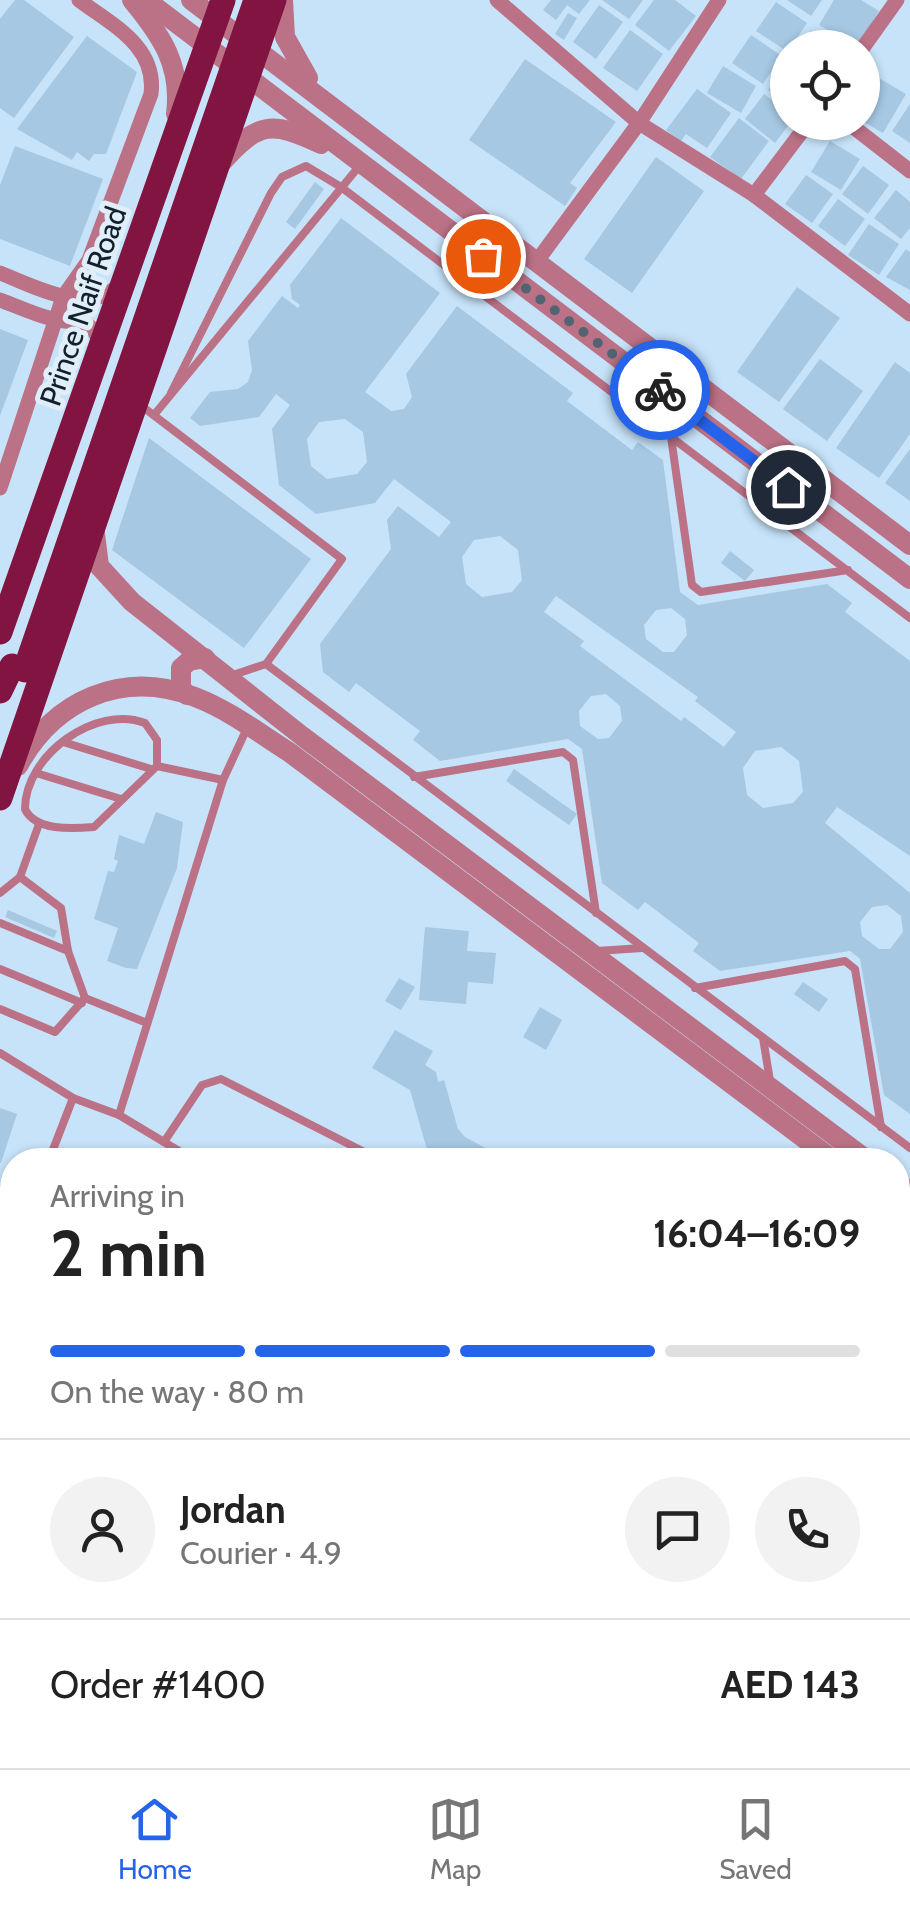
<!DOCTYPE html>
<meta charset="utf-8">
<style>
:root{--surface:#fff;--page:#f2f2f2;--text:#222;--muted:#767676;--line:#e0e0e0;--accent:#2563eb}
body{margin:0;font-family:Cabin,sans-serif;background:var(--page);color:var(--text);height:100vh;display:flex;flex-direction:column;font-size:38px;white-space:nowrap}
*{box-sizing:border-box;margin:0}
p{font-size:32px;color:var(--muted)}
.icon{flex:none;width:55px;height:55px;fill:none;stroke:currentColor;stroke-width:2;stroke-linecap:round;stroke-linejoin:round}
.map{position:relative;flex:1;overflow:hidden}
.sheet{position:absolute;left:0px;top:1148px;width:910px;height:622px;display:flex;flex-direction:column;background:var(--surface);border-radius:40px 40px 0 0;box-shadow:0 2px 8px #0004}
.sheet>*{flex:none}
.fabs{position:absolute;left:770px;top:30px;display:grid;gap:20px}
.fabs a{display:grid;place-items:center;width:110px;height:110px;border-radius:50%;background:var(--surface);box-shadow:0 2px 8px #0004;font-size:50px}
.pin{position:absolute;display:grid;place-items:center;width:85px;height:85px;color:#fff;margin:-42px;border:5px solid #fff;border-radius:50%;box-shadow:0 2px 10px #0007}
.courier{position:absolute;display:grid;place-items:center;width:100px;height:100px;margin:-50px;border:8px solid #2563eb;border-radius:50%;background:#fff;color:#222;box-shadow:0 2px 12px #0007}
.overview em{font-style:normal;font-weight:700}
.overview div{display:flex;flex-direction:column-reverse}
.overview{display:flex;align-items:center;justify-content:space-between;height:170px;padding:0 50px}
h1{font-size:65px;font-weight:700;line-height:75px}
.bar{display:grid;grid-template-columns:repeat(4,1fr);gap:15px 10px;align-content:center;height:120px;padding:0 50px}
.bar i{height:12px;border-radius:8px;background:var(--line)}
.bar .selected{background:var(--accent)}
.bar p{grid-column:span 4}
.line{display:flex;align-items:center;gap:25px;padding:0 50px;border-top:2px solid var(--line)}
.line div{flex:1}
.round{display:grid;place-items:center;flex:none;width:105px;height:105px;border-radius:52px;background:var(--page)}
.tab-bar{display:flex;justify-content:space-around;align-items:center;height:140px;border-top:2px solid var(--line);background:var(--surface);font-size:28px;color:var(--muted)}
.tab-bar a{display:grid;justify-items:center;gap:5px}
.tab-bar .selected{color:var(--accent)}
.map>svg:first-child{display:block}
</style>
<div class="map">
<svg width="910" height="1768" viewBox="0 0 910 1768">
<rect width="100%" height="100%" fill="#c7e3f9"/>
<g fill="#a6c8e3" fill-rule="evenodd">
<path d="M 15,0 L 24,0 L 74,37 L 14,118 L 0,108 L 0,19 Z"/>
<path d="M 551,0 L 590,0 L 579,14 L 567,5 L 556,20 L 543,10 Z"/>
<path d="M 602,0 L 643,0 L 629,19 Z"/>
<path d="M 654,0 L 675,0 L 696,16 L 669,51 L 635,25 Z"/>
<path d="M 787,0 L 822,0 L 811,16 Z"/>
<path d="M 834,0 L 861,0 L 879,11 L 857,47 L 819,25 Z"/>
<path d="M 776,2 L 807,23 L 788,52 L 756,31 Z"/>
<path d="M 599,5 L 623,22 L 596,59 L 573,42 Z"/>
<path d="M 568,13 L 577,18 L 564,40 L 555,34 Z"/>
<path d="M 630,30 L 663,54 L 637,91 L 603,68 Z"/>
<path d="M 811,31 L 841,48 L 802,48 Z"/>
<path d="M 751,35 L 782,56 L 763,84 L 732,63 Z"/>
<path d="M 87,36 L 137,72 L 106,154 L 94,154 L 89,161 L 77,152 L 72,160 L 17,129 Z"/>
<path d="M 525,59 L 616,122 L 570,183 L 577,188 L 565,206 L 469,140 Z"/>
<path d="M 788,62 L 788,103 L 768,90 Z"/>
<path d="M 723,66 L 756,86 L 741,113 L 707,93 Z"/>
<path d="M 877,77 L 906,94 L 883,133 L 862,121 L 862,102 Z"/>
<path d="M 697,89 L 731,113 L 707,148 L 686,134 L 681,141 L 666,130 Z"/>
<path d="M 764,94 L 788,112 L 791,122 L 775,143 L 745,119 Z"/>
<path d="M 910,104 L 910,143 L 892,131 Z"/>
<path d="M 739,118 L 769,141 L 741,179 L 710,157 Z"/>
<path d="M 830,141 L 860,159 L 841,190 L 811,172 Z"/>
<path d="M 15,146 L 103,179 L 70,266 L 0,239 L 0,185 Z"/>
<path d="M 656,157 L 704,191 L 632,293 L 584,259 Z"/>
<path d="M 863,166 L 889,185 L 868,214 L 842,194 Z"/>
<path d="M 806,175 L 833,194 L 812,223 L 785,204 Z"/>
<path d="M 315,182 L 324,189 L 295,229 L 286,222 Z"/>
<path d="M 896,190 L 910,202 L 910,228 L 901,239 L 874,218 Z"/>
<path d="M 838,199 L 865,219 L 845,246 L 818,226 Z"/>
<path d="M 341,218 L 440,293 L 365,392 L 391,411 L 404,409 L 412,397 L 406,374 L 457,306 L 573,393 L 567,401 L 632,450 L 638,442 L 663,460 L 680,592 L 698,605 L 827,584 L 852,603 L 845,612 L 910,661 L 910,856 L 837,807 L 825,823 L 910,893 L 910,1114 L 884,1095 L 860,959 L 850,951 L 720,971 L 693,951 L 699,943 L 645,902 L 638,910 L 602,883 L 582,749 L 568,739 L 440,761 L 413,740 L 420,731 L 356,683 L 349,692 L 323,672 L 320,644 L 391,549 L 387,520 L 398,506 L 439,537 L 451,522 L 394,479 L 375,503 L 316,514 L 279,485 L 272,429 L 290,405 L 276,394 L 259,417 L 200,426 L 190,418 L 210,392 L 238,389 L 248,382 L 252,370 L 248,341 L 282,296 L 298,308 L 300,305 L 292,299 L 290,285 ZM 345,419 L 363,432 L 367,462 L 357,474 L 327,479 L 311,466 L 307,439 L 319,422 ZM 500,536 L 518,550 L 522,580 L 512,592 L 482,597 L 466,584 L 462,557 L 474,540 ZM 556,596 L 698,697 L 695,701 L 736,732 L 724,747 L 684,717 L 681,721 L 580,646 L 584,641 L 544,612 ZM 671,608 L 685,619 L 687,635 L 674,652 L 663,652 L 646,639 L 644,625 L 656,610 ZM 606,694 L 620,706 L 622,721 L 609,738 L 598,739 L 580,726 L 579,711 L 591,696 ZM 781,747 L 799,761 L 803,792 L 793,803 L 763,808 L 747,795 L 743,768 L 755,751 ZM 887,905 L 901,916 L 903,932 L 890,949 L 879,949 L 862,936 L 860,922 L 872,907 Z"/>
<path d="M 869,224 L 899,244 L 879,275 L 848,255 Z"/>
<path d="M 906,249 L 910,252 L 910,290 L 886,277 Z"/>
<path d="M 797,287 L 840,318 L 779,402 L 737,372 Z"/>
<path d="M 0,329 L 28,340 L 0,416 Z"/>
<path d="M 820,359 L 863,391 L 827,441 L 783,409 Z"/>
<path d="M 895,362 L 910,373 L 910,434 L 879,478 L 836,448 Z"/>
<path d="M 149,438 L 311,559 L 244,648 L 112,550 Z"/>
<path d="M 910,449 L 910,501 L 885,483 Z"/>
<path d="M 730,551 L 754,570 L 745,581 L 721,563 Z"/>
<path d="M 514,769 L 577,814 L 569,825 L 506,781 Z"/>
<path d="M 156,812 L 183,822 L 177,868 L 137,969 L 126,968 L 107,961 L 118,928 L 94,919 L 108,871 L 114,872 L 118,861 L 114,859 L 119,835 L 144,844 Z"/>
<path d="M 8,910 L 57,931 L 54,938 L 5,917 Z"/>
<path d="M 425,927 L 469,931 L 467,951 L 496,953 L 493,984 L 468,982 L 466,1004 L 419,1000 Z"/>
<path d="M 399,978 L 415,987 L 401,1010 L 385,1001 Z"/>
<path d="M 803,982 L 828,999 L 819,1012 L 794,994 Z"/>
<path d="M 540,1007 L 562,1020 L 546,1050 L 523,1037 Z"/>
<path d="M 395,1030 L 433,1051 L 425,1065 L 436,1072 L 438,1082 L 444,1080 L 458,1129 L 465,1137 L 508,1160 L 436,1160 L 426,1146 L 410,1090 L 372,1068 Z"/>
<path d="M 0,1108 L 17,1114 L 1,1163 L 0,1163 Z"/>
<path d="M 910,1358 L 910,1396 L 898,1400 L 898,1362 Z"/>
<path d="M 901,1580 L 910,1585 L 910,1632 L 898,1625 Z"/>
<path d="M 0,1722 L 12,1729 L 10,1764 L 0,1759 Z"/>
<path d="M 512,1758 L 590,1758 L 609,1768 L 531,1768 Z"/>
<path d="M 777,1758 L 833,1758 L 827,1768 L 807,1761 L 803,1768 L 795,1768 Z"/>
</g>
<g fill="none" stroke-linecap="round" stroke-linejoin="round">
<g stroke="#bc7286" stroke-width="8">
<path d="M 171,393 L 271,193 L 282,177 L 306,166 L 341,187 L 910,618"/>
<path d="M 139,404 L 342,559 L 266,664 L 233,675"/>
<path d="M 154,415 L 361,164"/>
<path d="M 671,437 L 692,585 L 701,592 L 848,570"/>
<path d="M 266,664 L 910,1148"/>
<path d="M 63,742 L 151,769"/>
<path d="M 157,766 L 157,740 L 145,723 C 96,704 25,755 25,809 C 35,831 72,829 94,827 L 157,766 L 223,780"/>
<path d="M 36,773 L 121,799"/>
<path d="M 414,777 L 563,752 L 573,760 L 596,913"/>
<path d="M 20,877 L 61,908 L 68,951 L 85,998 L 147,1023"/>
<path d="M 0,893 L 20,877 L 39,824"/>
<path d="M 0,923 L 68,951"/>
<path d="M 597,951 L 642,948"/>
<path d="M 0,969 L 82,1003"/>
<path d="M 695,988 L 845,961 L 855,969 L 881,1127"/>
<path d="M 0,1009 L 55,1032 L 85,998"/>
<path d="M 763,1038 L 770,1081"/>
<path d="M 0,1053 L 73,1098 L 119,1115 L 194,1160"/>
<path d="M 119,1115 L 223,780 L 248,726"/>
<path d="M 164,1142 L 202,1085 L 221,1079 L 380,1160"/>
<path d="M 49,1160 L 73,1098"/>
<path d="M 0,1357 L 12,1311"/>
<path d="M 898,1435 L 910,1441"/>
<path d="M 898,1550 L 910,1557"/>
<path d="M 0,1593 L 12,1572"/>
<path d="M 0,1602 L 12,1609"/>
<path d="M 898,1676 L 910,1652"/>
<path d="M 285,1758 L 305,1768"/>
<path d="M 79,1768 L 83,1758"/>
<path d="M 352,1768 L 359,1758"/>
<path d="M 850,1768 L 855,1758"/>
</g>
<g stroke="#bc7286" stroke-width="15">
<path d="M 497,0 L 639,123 L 754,195 L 910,314"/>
<path d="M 862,49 L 897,0"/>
<path d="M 847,122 L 910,171"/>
<path d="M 754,195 L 809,122"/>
<path d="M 537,261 L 639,123 L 719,0"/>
<path d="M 0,273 C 34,286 89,317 120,284"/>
<path d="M 0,300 C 17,306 35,315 53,319 C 77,325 95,316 100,348"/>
<path d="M 0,488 L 63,297 L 89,260 L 151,94 C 157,46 112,25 79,0"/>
</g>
<g stroke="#bc7286" stroke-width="20">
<path d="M 132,0 C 162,36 182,66 176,114"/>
<path d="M 146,0 L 910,579"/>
<path d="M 191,0 L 910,545"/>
<path d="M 283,0 L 285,37 L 308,78"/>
<path d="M 222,162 C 259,121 272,121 321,144"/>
<path d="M 94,526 L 99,566 L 132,602 L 302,736 L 867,1160"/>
<path d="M 187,695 L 181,688 L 181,668 L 189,661 L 205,658"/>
<path d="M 18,766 C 54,700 122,669 195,697 C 229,710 259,733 289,752 L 833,1160"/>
<path d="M 898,1183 L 910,1192"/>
<path d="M 898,1208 L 910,1218"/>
</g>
<g stroke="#821442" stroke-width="25">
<path d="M 0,632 L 223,0"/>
<path d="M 0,691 L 12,666"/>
<path d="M 0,798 L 274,0"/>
</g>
<path stroke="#821442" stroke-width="25" d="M 25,670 L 256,0"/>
</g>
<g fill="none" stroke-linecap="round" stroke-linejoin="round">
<path stroke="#526472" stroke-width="10" stroke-dasharray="0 18" d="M 483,256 L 660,390"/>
<path stroke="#2563eb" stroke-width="12" d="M 660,390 L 788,487"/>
</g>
<g text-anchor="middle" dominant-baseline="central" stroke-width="10" stroke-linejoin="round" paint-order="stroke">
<g font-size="30" fill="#13202a" stroke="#e0eef9">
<text transform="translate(83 306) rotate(-71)">Prince Naif Road</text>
</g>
</g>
</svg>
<div class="fabs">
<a><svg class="icon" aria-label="locate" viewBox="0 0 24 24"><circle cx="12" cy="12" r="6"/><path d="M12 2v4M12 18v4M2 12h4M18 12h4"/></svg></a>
</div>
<div class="pin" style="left:483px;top:256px;background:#ea580c"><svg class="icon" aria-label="bag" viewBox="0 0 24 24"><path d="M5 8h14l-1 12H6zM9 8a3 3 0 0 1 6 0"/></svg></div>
<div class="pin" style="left:788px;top:487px;background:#1f2937"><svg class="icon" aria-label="home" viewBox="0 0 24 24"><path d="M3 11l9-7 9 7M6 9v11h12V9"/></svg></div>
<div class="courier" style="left:660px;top:390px"><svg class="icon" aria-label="bike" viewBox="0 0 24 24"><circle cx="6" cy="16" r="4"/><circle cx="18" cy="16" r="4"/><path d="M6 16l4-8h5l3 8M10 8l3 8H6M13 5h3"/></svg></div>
<section class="sheet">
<div class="overview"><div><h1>2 min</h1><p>Arriving in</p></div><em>16:04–16:09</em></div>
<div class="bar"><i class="selected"></i><i class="selected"></i><i class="selected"></i><i></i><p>On the way · 80 m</p></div>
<div class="line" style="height:180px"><a class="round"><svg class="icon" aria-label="person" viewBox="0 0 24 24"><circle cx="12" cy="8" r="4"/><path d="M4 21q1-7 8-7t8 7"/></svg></a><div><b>Jordan</b><p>Courier · 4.9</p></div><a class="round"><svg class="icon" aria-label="chat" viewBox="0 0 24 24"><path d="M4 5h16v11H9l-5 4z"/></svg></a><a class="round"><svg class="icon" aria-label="phone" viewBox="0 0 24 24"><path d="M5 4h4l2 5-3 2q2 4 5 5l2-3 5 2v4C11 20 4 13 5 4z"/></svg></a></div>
<div class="line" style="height:130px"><div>Order #1400</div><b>AED 143</b></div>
</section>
</div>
<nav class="tab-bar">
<a class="selected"><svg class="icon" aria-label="home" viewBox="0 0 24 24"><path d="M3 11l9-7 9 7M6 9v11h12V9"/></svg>Home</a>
<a><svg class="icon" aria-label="map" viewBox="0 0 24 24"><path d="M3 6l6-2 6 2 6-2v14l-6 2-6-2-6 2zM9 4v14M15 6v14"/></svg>Map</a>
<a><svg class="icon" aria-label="saved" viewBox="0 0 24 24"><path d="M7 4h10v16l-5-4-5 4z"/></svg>Saved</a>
</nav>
